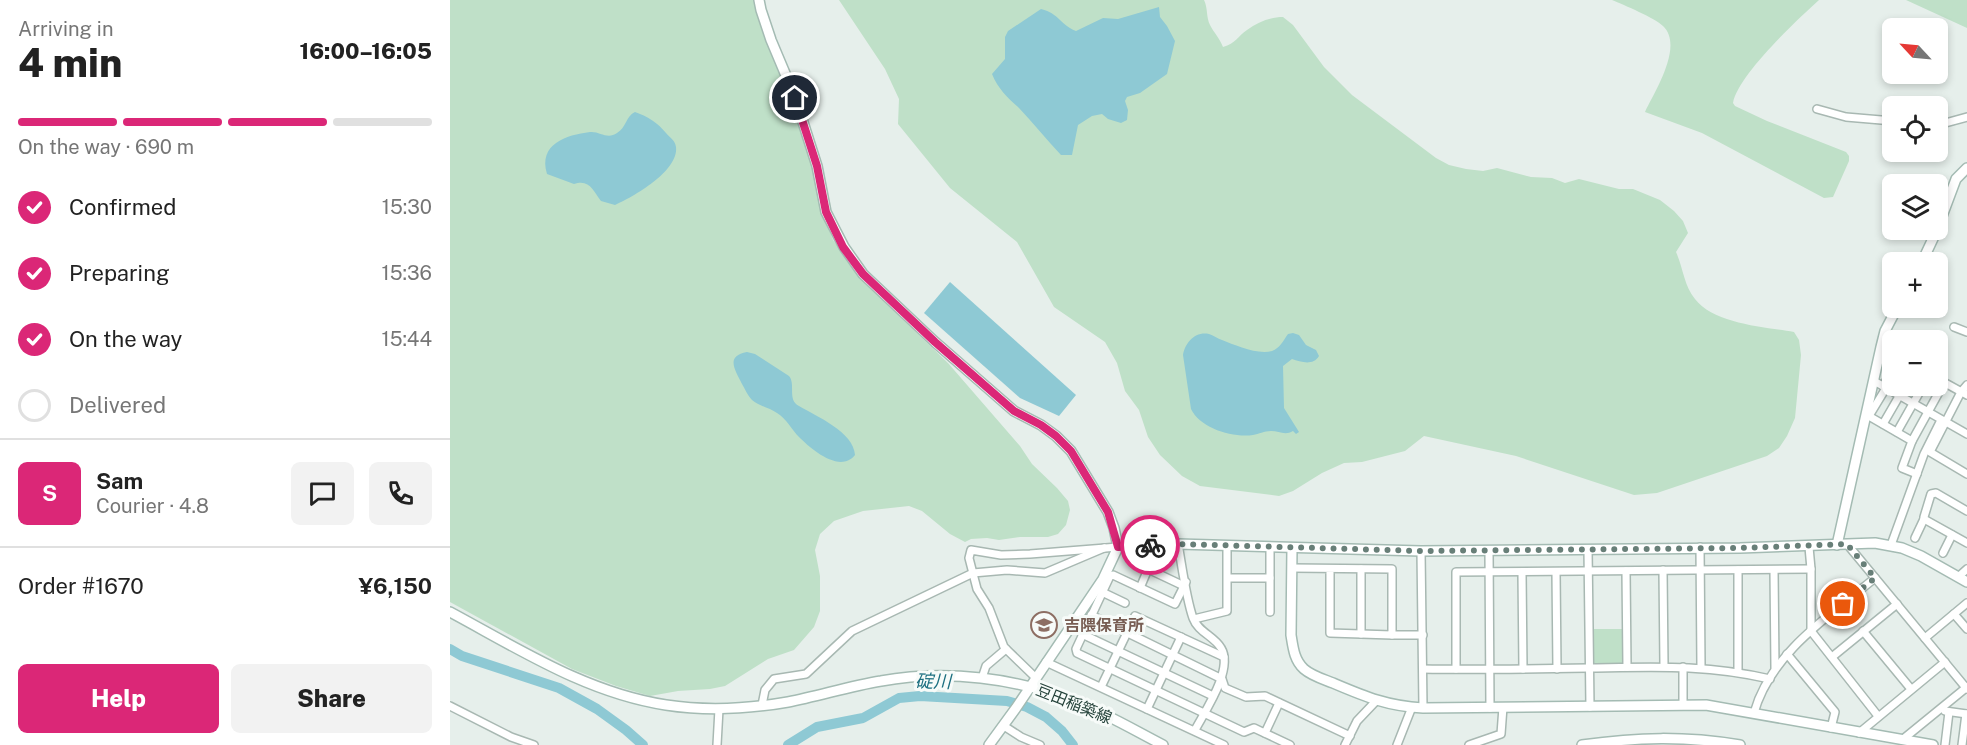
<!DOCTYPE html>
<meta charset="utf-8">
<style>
:root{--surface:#fff;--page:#f2f2f2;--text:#222;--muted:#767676;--line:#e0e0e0;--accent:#db2777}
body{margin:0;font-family:"Public Sans","Noto Sans JP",sans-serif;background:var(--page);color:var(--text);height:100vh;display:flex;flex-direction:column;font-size:22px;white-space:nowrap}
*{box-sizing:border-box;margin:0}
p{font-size:20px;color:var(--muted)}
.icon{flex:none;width:33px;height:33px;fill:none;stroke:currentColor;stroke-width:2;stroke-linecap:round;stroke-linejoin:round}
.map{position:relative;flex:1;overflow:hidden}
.sheet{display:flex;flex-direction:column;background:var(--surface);width:450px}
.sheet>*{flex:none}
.needle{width:39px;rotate:296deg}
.tools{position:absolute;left:1432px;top:18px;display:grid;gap:12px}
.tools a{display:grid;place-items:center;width:66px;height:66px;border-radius:9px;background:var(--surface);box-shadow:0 3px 9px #0003;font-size:30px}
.pin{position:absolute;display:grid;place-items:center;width:51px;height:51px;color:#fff;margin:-26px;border:3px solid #fff;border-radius:50%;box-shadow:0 2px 6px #0007}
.courier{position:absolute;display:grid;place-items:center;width:60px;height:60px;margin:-30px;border:4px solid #db2777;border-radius:50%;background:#fff;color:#222;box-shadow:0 2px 8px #0007}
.headline em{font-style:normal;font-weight:800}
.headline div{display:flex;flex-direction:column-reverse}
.headline{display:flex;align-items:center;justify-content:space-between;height:102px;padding:0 18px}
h1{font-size:39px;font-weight:800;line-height:45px}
.bar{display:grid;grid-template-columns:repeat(4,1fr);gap:9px 6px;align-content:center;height:72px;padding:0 18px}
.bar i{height:8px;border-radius:4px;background:var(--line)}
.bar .current{background:var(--accent)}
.bar p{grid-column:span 4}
.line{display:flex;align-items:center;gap:15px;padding:0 18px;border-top:2px solid var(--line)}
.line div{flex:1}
.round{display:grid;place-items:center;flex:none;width:63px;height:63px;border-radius:9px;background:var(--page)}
ol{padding:0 18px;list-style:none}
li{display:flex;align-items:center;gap:18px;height:66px}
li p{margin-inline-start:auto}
li .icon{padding:6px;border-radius:50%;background:var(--accent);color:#fff;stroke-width:4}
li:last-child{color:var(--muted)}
li i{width:33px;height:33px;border:3px solid var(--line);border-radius:50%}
.action{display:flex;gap:12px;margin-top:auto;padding:12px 18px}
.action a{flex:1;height:69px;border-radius:9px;background:var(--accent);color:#fff;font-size:24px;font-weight:800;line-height:69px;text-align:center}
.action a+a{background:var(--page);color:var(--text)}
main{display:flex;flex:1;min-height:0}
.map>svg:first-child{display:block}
</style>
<main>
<section class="sheet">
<div class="headline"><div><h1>4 min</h1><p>Arriving in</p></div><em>16:00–16:05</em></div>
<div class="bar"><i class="current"></i><i class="current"></i><i class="current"></i><i></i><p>On the way · 690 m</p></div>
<ol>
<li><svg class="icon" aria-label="check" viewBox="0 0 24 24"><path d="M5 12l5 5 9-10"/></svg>Confirmed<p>15:30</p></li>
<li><svg class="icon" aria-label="check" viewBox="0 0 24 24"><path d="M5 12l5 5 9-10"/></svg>Preparing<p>15:36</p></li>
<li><svg class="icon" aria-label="check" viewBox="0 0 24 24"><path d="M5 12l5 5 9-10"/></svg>On the way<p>15:44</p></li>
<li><i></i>Delivered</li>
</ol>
<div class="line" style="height:108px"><b class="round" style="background:var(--accent);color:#fff">S</b><div><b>Sam</b><p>Courier · 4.8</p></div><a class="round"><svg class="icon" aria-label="chat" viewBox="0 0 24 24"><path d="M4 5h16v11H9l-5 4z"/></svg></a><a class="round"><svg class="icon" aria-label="phone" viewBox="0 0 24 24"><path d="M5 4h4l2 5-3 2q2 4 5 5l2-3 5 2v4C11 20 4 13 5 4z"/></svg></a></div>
<div class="line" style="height:78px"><div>Order #1670</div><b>¥6,150</b></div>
<div class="action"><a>Help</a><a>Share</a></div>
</section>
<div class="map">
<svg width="1517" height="745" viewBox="0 0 1517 745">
<rect width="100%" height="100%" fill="#e6efeb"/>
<g fill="#bfe0c8">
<path d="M 0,0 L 307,0 L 344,101 L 365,169 L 376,222 L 383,240 L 413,281 L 498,363 L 570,446 L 582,464 L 607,488 L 618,501 L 620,510 L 616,525 L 608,534 L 598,537 L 570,537 L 549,540 L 537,538 L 521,539 L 515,542 L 500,534 L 472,511 L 459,506 L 413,511 L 384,521 L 370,534 L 365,550 L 370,576 L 370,611 L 364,627 L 344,650 L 318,659 L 275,686 L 260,689 L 228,691 L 200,696 L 166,686 L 122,669 L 0,602 Z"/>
<path d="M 389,0 L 754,0 C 758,8 756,17 760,25 C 764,33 769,37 773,47 C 786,43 787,37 797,30 C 808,22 820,17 833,17 L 843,25 L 874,67 L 902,95 L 986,158 L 999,165 L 1016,169 L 1033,171 L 1047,168 L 1081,177 L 1102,178 L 1115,183 L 1129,179 L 1169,189 L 1183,189 L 1210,200 L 1224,211 L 1233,221 L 1238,233 L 1226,252 C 1233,267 1234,286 1245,299 C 1264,324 1315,327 1344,332 L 1349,340 L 1351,355 L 1345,418 L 1337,436 L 1329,448 L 1317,456 L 1207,493 L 1184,495 L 1066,456 L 974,436 L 955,451 L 912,462 L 894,463 L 872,473 L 843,491 L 829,496 L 750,486 L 732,476 L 710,455 L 698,437 L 689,410 L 675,391 L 667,363 L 655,342 L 604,307 L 567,242 L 500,188 L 448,124 L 449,99 L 435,69 Z"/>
<path d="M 1162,0 L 1369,0 C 1347,20 1288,75 1283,103 L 1285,106 L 1317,121 L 1396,152 L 1399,156 L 1399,161 L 1383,197 L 1374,198 L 1252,133 L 1195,112 C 1205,91 1234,46 1213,26 C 1205,18 1174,5 1162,0 Z"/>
<path d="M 1456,0 L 1517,0 L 1517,28 Z"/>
<path d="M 1143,629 L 1174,629 L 1175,664 L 1144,665 Z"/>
</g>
<g fill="#8ec9d4">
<path d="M 709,7 L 710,17 L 717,26 L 725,41 L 717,74 L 690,93 L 677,97 L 675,101 L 678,110 L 677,120 L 671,123 L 658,119 L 652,114 L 642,116 L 628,125 L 622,155 L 611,155 C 597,140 583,123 569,108 C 558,98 548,89 542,74 L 555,59 L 555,37 L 558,31 L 591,9 C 610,14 609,24 626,31 L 653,18 L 668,19 Z"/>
<path d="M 185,112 C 197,116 208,123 216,133 C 220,138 225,140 226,147 C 229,171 183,197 165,205 L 151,201 C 143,191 140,179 124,184 L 97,174 C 88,144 116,135 140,132 C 150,131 157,140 167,133 C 176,128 176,116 185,112 Z"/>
<path d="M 500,282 L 626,395 L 609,416 L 570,398 L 474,313 Z"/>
<path d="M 843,333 L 849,335 L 856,345 L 866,350 L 869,356 C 863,366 851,362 842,359 L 833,366 L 834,408 L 849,432 L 846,434 L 843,431 C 835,436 829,431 821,431 C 814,431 809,434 803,435 C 782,438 750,428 741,409 L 733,355 C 735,343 745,331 759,334 C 763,335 768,339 772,340 C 785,345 807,355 822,351 C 830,348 833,341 838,334 Z"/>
<path d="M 297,352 L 305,354 L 339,376 C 346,384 337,400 349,406 C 366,416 404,432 405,455 C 390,474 361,449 349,437 C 342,430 336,418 327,413 C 320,408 309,406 302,400 C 298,396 295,389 292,384 C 285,370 275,356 297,352 Z"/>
</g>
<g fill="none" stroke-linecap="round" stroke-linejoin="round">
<g stroke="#8ec9d4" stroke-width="10">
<path d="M 0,649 L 12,656 L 109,688 L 147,709 L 176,730 L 193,745"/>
<path d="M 338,745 L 367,727 L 413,718 L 449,698 L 470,696 L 557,701 L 577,707 L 596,717 L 612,731 L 623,745"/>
</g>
<defs>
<g id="street">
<path d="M 1367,109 L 1396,117 L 1443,121"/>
<path d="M 1488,125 L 1517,117"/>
<path d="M 1504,327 L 1517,332"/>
<path d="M 1431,347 L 1443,353"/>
<path d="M 1488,379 L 1517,395"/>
<path d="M 1424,381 L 1517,434"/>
<path d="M 1517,385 L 1511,392 L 1480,452 L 1517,474"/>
<path d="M 1433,386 L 1443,369"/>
<path d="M 1417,415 L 1462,441 L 1452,468 L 1467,474"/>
<path d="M 1419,416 L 1436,388"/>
<path d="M 1433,424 L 1455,386"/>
<path d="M 1447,432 L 1473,386"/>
<path d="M 1462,441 L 1494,383"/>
<path d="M 1517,511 L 1486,493 L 1481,494 L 1474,517 L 1474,519 L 1517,543"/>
<path d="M 1465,538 L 1474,519"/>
<path d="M 728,544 C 732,566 736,598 743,618 C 748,632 764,636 771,648 C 784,669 755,711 745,730"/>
<path d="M 1397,544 L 1517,689"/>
<path d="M 1441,545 L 1474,454 L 1491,420"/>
<path d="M 1250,547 L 1251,667"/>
<path d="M 1359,547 L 1361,569 L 1361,631 L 1428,716"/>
<path d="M 1138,549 L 1140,707"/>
<path d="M 1039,550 L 1040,708"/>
<path d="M 971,551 L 973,708"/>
<path d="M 1493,553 L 1502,535"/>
<path d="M 842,568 L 942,569 L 942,635 L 880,633 L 880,569"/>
<path d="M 1213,570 L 1214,666"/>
<path d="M 1324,570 L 1325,668"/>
<path d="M 1176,571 L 1177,667"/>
<path d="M 657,572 L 660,576 L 626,649 L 627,653 L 794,732 L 804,728 L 840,745"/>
<path d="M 1106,572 L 1107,669"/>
<path d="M 1072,573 L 1073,669"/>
<path d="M 660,576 L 663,575 L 725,604 L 736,582"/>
<path d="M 1508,577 L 1517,569"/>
<path d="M 778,578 L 820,578"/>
<path d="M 690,588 L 698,569 L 734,586"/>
<path d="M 652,592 L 675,603"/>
<path d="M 820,612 L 820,547"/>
<path d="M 1504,614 L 1517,629"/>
<path d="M 641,615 L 772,679 L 775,688 L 796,697 L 815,696 L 900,736"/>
<path d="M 744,619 L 777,611 L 777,546"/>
<path d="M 1413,631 L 1461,689"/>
<path d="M 632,634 L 763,696"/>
<path d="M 911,634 L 911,569"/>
<path d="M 942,635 L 973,635"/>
<path d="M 1475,638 L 1517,603"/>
<path d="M 1337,654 L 1385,712 L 1381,728"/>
<path d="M 1382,657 L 1447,604"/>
<path d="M 596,662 L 774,745"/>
<path d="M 1233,667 L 1233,705"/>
<path d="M 973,669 C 1028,670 1083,669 1138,668 C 1202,667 1257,664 1320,679"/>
<path d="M 1006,669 L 1006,572 L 1361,569"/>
<path d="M 1288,671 L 1288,570"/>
<path d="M 532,678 L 536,666 L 556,649"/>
<path d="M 586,678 L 554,647 L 539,608 L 527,589 L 519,558 L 521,550 L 551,555 L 580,554 L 668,547"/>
<path d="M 651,687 L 685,616 L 774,657"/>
<path d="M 312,705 L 315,690 L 324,679 L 356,674 L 402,631 L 523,573 L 557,570 L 595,573 L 654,548"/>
<path d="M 0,706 L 61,737 L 84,745"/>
<path d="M 697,709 L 731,637"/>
<path d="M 1495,711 L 1517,714"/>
<path d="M 1304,713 C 1320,654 1380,615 1425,578"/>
<path d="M 554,726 L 571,737 L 590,745"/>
<path d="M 815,733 L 829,703"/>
<path d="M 1409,733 L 1495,662"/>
<path d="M 1452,740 L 1517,687"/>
<path d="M 267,745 L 269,709"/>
<path d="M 895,745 L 907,721 L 926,701"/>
<path d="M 947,745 L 962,707"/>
<path d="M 1019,745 L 1051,734 L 1053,707"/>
<path d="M 1495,745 L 1499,712"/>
<path d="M 1512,745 L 1516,714"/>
</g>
<g id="secondary">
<path d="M 309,0 L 311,10 L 321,40 L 345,97 L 367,166 L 376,212 L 394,247 L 413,274 L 485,342 L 564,411 L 591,425 L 606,436 L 621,451 L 658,512 L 664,528 L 668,547 L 653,579 L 566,708 L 539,745"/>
<path d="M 1488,227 L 1506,179 L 1517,168"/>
<path d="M 1472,262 L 1487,230"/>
<path d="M 1387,545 L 1431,347 L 1435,331 L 1447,308"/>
<path d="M 668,547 L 728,544 L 971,551 L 1290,548 L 1425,543 L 1452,548 L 1471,556 L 1517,582"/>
<path d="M 842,548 L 841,635 C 843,647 844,660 854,669 C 862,676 873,679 883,683 C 916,697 937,706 973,708 L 1256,705 L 1483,745"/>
<path d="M 0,612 C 69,649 137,693 216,705 C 255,711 298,709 338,702 C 369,696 400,686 431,681 C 496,669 567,678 627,702 C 657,714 684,730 713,745"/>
<path d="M 1132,745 C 1188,737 1234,736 1290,745"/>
</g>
</defs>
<use href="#street" stroke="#a8b8b2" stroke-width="10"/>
<use href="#secondary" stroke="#a4bbb3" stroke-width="12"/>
<use href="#street" stroke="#fff" stroke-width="7"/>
<use href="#secondary" stroke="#fff" stroke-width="9"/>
</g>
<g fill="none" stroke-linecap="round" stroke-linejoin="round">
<path stroke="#687f78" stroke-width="6" stroke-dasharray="0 10.8" d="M 700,545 L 728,544 L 971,551 L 1290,548 L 1397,544 L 1425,578 L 1393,604"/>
<path stroke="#db2777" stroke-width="8" d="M 345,98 L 367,166 L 376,212 L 393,247 L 413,274 L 485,342 L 564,411 L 591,425 L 606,436 L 621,451 L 658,512 L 668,547 L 700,545"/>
</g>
<defs>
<symbol id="school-ring" viewBox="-11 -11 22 22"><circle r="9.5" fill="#f7fbf9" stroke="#8d6e63" stroke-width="1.5"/><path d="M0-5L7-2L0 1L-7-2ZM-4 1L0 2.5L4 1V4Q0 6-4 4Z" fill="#8d6e63"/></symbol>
</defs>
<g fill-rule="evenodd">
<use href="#school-ring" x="579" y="610" width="30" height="30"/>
</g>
<g text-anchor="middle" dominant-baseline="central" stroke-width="6" stroke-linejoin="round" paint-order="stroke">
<g font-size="16" font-weight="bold" fill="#785e54" stroke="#f7fbf9" text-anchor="start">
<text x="614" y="625">吉隈保育所</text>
</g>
<g font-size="16" fill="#24423a" stroke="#f7fbf9">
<text transform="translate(624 704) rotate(22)">豆田稲築線</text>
</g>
<g font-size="18" font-style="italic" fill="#1c6f80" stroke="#f7fbf9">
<text transform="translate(483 681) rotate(1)">碇川</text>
</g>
</g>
</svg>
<div class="tools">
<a><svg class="needle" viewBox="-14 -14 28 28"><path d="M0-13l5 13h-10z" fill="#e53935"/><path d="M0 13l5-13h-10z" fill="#767676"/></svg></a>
<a><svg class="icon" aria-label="locate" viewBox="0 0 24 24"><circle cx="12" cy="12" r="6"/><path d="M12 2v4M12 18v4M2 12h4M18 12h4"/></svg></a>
<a><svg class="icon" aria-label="layers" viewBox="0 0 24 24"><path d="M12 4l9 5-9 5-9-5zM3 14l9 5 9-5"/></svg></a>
<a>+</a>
<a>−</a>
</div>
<div class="pin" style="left:1393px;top:604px;background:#ea580c"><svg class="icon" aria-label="bag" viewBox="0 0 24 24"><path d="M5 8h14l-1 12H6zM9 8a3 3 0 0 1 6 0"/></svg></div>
<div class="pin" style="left:345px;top:98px;background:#1f2937"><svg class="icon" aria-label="home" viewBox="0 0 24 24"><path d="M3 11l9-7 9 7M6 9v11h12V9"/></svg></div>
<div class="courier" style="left:700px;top:545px"><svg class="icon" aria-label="bike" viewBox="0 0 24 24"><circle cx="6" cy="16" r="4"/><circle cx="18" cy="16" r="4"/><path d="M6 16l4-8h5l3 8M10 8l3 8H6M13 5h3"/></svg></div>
</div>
</main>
